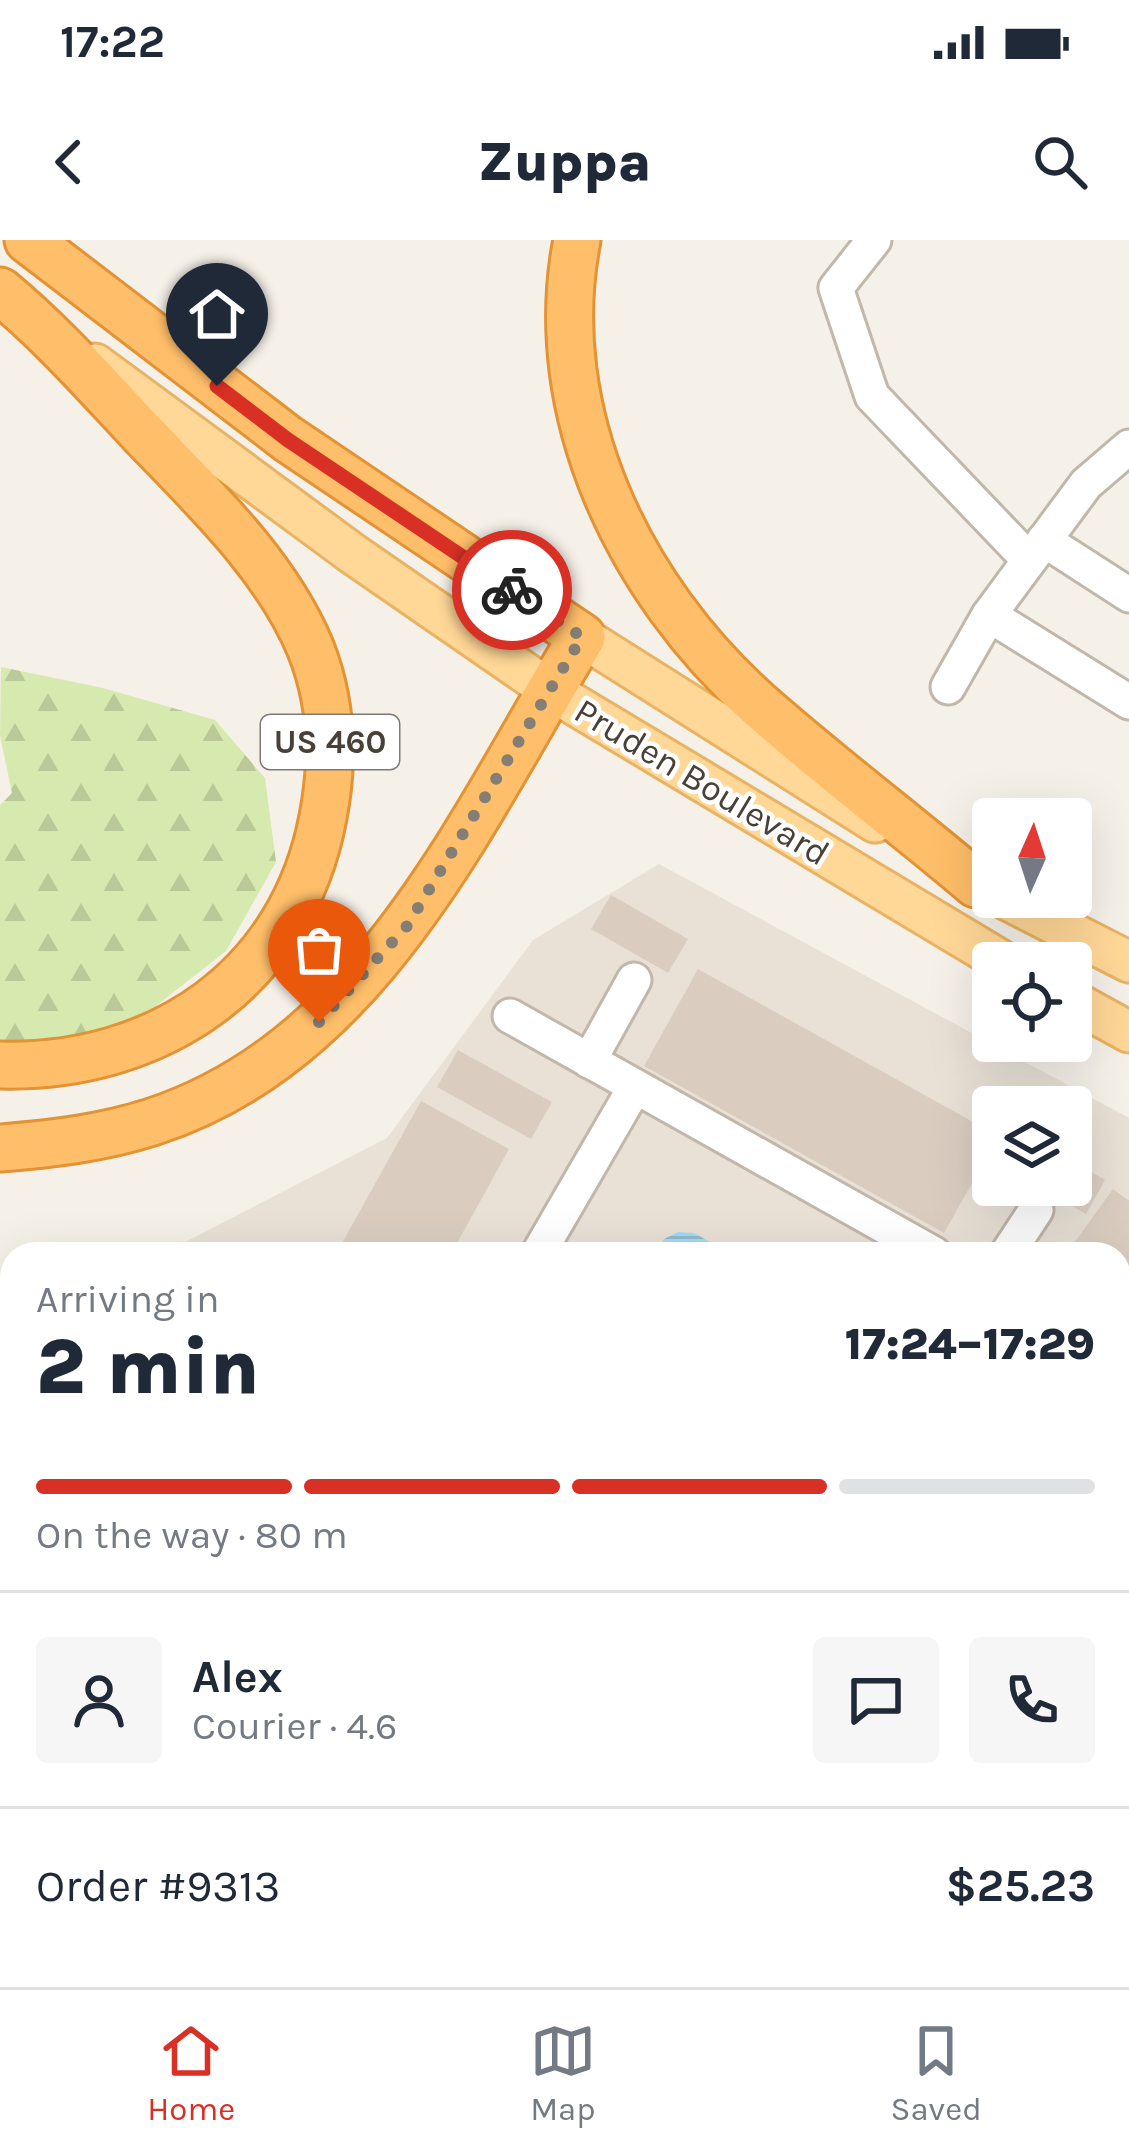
<!DOCTYPE html>
<meta charset="utf-8">
<style>
:root{--surface:#fff;--page:#f6f6f7;--text:#1f2937;--muted:#747a83;--line:#e0e1e3;--accent:#d93025}
body{margin:0;font-family:Karla,sans-serif;background:var(--page);color:var(--text);height:100vh;display:flex;flex-direction:column;font-size:45px;white-space:nowrap}
*{box-sizing:border-box;margin:0}
p{font-size:39px;color:var(--muted)}
.icon{flex:none;width:66px;height:66px;fill:none;stroke:currentColor;stroke-width:2;stroke-linecap:round;stroke-linejoin:round}
.map{position:relative;flex:1;overflow:hidden}
.side{position:absolute;left:0px;top:1002px;width:1131px;height:747px;display:flex;flex-direction:column;background:var(--surface);border-radius:36px 36px 0 0;box-shadow:0 12px 48px #0002}
.side>*{flex:none}
.needle{width:78px;rotate:3deg}
.tools{position:absolute;left:972px;top:558px;display:grid;gap:24px}
.tools a{display:grid;place-items:center;width:120px;height:120px;border-radius:12px;background:var(--surface);box-shadow:0 12px 48px #0002;font-size:60px}
.pin{position:absolute;display:grid;place-items:center;width:102px;height:102px;color:#fff;margin:-123px -51px;border-radius:50% 50% 50% 0;rotate:-45deg;box-shadow:0 0 12px #0007}
.pin .icon{rotate:45deg}
.courier{position:absolute;display:grid;place-items:center;width:120px;height:120px;margin:-60px;border:9px solid #d93025;border-radius:50%;background:#fff;color:#222;box-shadow:0 3px 15px #0007}
.head em{font-style:normal;font-weight:800}
.head div{display:flex;flex-direction:column-reverse}
.head{display:flex;align-items:center;justify-content:space-between;height:204px;padding:0 36px}
h1{font-size:78px;font-weight:800;line-height:90px}
.bar{display:grid;grid-template-columns:repeat(4,1fr);gap:18px 12px;align-content:center;height:144px;padding:0 36px}
.bar i{height:15px;border-radius:9px;background:var(--line)}
.bar .active{background:var(--accent)}
.bar p{grid-column:span 4}
.line{display:flex;align-items:center;gap:30px;padding:0 36px;border-top:3px solid var(--line)}
.line div{flex:1}
.round{display:grid;place-items:center;flex:none;width:126px;height:126px;border-radius:12px;background:var(--page)}
.status{display:flex;justify-content:space-between;align-items:center;height:84px;padding:0 60px;background:var(--surface);direction:ltr}
.status svg{height:33px;fill:currentColor}
header{display:flex;justify-content:space-between;align-items:center;height:156px;padding:0 36px;background:var(--surface);font-size:54px;font-weight:800}
.dock{display:flex;justify-content:space-around;align-items:center;height:168px;border-top:3px solid var(--line);background:var(--surface);font-size:33px;color:var(--muted)}
.dock a{display:grid;justify-items:center;gap:6px}
.dock .active{color:var(--accent)}
.map>svg:first-child{display:block}
</style>
<div class="status"><b>17:22</b><svg viewBox="0 0 49 12"><path d="M0 12V9h3v3zM5 12V6h3v6zM10 12V3h3v9zM15 12V0h3v12zM26 1h20v11H26zM47 4h2v5h-2z"/></svg></div>
<header><svg class="icon" aria-label="back" viewBox="0 0 24 24"><path d="M15 5l-7 7 7 7"/></svg>Zuppa<svg class="icon" aria-label="search" viewBox="0 0 24 24"><circle cx="10" cy="10" r="6"/><path d="M15 15l6 6"/></svg></header>
<div class="map">
<svg width="1129" height="1747" viewBox="0 0 1129 1747">
<defs>
<pattern id="forest-firs" width="22" height="20" patternUnits="userSpaceOnUse" patternTransform="scale(3)"><rect width="22" height="20" fill="#d6eab0"/><path d="M5 1l3.5 6h-7zM16 11l3.5 6h-7z" fill="#b9ca98"/></pattern>
<pattern id="water-rules" width="6" height="5" patternUnits="userSpaceOnUse" patternTransform="scale(3)"><rect width="6" height="5" fill="#a3daf3"/><path d="M0 2.5h6" fill="none" stroke="#8ebcd1"/></pattern>
</defs>
<rect width="100%" height="100%" fill="#f5f0e8"/>
<g fill="#e9e1d6" fill-rule="evenodd">
<path d="M 659,624 L 1129,878 L 1129,1256 L 1119,1265 L 1119,1014 L 162,1014 L 387,898 L 533,700 ZM 993,867 L 1071,867 L 1071,945 L 993,945 Z"/>
<path d="M 0,1052 L 12,1056 L 12,1737 L 533,1737 L 511,1747 L 0,1747 Z"/>
<path d="M 1129,1371 L 1129,1747 L 666,1747 L 681,1737 L 1119,1737 L 1119,1381 Z"/>
</g>
<path fill="url(#forest-firs)" d="M 1,427 L 103,448 L 215,480 L 265,538 L 276,622 L 226,711 L 138,780 L 44,804 L 0,802 L 0,565 L 12,553 L 0,496 Z"/>
<g fill="url(#water-rules)">
<path d="M 678,992 L 694,993 L 731,1014 L 654,1014 L 664,999 Z"/>
<path d="M 245,1737 L 385,1737 L 365,1747 L 251,1747 Z"/>
</g>
<g fill="#dacdc0">
<path d="M 611,655 L 688,699 L 668,733 L 591,689 Z"/>
<path d="M 698,729 L 993,893 L 993,906 L 944,993 L 644,826 Z"/>
<path d="M 458,810 L 552,862 L 531,899 L 437,847 Z"/>
<path d="M 421,861 L 509,909 L 451,1014 L 336,1014 Z"/>
<path d="M 1071,920 L 1105,940 L 1086,974 L 1034,945 L 1071,945 Z"/>
<path d="M 1113,949 L 1129,961 L 1129,1117 L 1119,1130 L 1119,1014 L 1066,1014 Z"/>
<path d="M 12,1409 L 12,1476 L 0,1493 L 0,1425 Z"/>
</g>
<g fill="none" stroke-linecap="round" stroke-linejoin="round">
<defs>
<g id="minor">
<path d="M 874,0 L 836,48 L 872,156 L 1029,320"/>
<path d="M 1129,207 L 1086,244 L 989,375 L 1129,462"/>
<path d="M 1044,300 L 1129,355"/>
<path d="M 948,447 L 989,375"/>
<path d="M 510,776 L 934,1014"/>
<path d="M 589,821 L 634,740"/>
<path d="M 538,1014 L 635,847"/>
<path d="M 1007,1014 L 1036,970"/>
<path d="M 1119,1276 L 1129,1267"/>
<path d="M 1119,1332 L 1129,1322"/>
<path d="M 1,1547 L 12,1532"/>
<path d="M 145,1737 L 150,1747"/>
<path d="M 12,1747 L 36,1737"/>
<path d="M 585,1747 L 603,1737"/>
</g>
<g id="major">
<path d="M 95,124 L 353,314 L 550,450 L 1005,723"/>
<path d="M 582,397 L 875,582"/>
<path d="M 1002,657 L 1129,722"/>
<path d="M 1071,760 L 1129,792"/>
</g>
<g id="highway">
<path d="M 577,0 C 543,173 630,350 758,464 C 828,526 904,583 976,644"/>
<path d="M 0,51 C 52,94 96,144 142,193 C 203,257 275,324 310,407 C 332,461 334,520 323,577 C 293,738 159,829 0,825"/>
<path d="M 0,908 C 52,904 102,898 152,882 C 372,810 471,579 582,397 L 288,199 L 28,0"/>
</g>
</defs>
<use href="#minor" stroke="#c1b7aa" stroke-width="39"/>
<use href="#major" stroke="#e8b363" stroke-width="45"/>
<use href="#highway" stroke="#e39234" stroke-width="51"/>
<use href="#minor" stroke="#fff" stroke-width="33"/>
<use href="#major" stroke="#ffd797" stroke-width="39"/>
<use href="#highway" stroke="#ffbe69" stroke-width="45"/>
</g>
<g fill="none" stroke-linecap="round" stroke-linejoin="round">
<path stroke="#857e75" stroke-width="12" stroke-dasharray="0 21.6" d="M 319,782 L 407,686 L 582,397 L 512,350"/>
<path stroke="#d93025" stroke-width="15" d="M 217,146 L 288,200 L 512,350"/>
</g>
<g text-anchor="middle" dominant-baseline="central" stroke-width="9" stroke-linejoin="round" paint-order="stroke">
<rect fill="#fff" stroke="#807973" stroke-width="3" x="261" y="475" width="138" height="54" rx="9"/>
<g font-size="33" font-weight="bold" fill="#494037">
<text x="330" y="502">US 460</text>
</g>
<g font-size="36" fill="#494037" stroke="#fff">
<text transform="translate(702 542) rotate(31)">Pruden Boulevard</text>
</g>
</g>
</svg>
<div class="tools">
<a><svg class="needle" viewBox="-14 -14 28 28"><path d="M0-13l5 13h-10z" fill="#e53935"/><path d="M0 13l5-13h-10z" fill="#747a83"/></svg></a>
<a><svg class="icon" aria-label="locate" viewBox="0 0 24 24"><circle cx="12" cy="12" r="6"/><path d="M12 2v4M12 18v4M2 12h4M18 12h4"/></svg></a>
<a><svg class="icon" aria-label="layers" viewBox="0 0 24 24"><path d="M12 4l9 5-9 5-9-5zM3 14l9 5 9-5"/></svg></a>
</div>
<div class="pin" style="left:319px;top:782px;background:#ea580c"><svg class="icon" aria-label="bag" viewBox="0 0 24 24"><path d="M5 8h14l-1 12H6zM9 8a3 3 0 0 1 6 0"/></svg></div>
<div class="pin" style="left:217px;top:146px;background:#1f2937"><svg class="icon" aria-label="home" viewBox="0 0 24 24"><path d="M3 11l9-7 9 7M6 9v11h12V9"/></svg></div>
<div class="courier" style="left:512px;top:350px"><svg class="icon" aria-label="bike" viewBox="0 0 24 24"><circle cx="6" cy="16" r="4"/><circle cx="18" cy="16" r="4"/><path d="M6 16l4-8h5l3 8M10 8l3 8H6M13 5h3"/></svg></div>
<section class="side">
<div class="head"><div><h1>2 min</h1><p>Arriving in</p></div><em>17:24–17:29</em></div>
<div class="bar"><i class="active"></i><i class="active"></i><i class="active"></i><i></i><p>On the way · 80 m</p></div>
<div class="line" style="height:216px"><a class="round"><svg class="icon" aria-label="person" viewBox="0 0 24 24"><circle cx="12" cy="8" r="4"/><path d="M4 21q1-7 8-7t8 7"/></svg></a><div><b>Alex</b><p>Courier · 4.6</p></div><a class="round"><svg class="icon" aria-label="chat" viewBox="0 0 24 24"><path d="M4 5h16v11H9l-5 4z"/></svg></a><a class="round"><svg class="icon" aria-label="phone" viewBox="0 0 24 24"><path d="M5 4h4l2 5-3 2q2 4 5 5l2-3 5 2v4C11 20 4 13 5 4z"/></svg></a></div>
<div class="line" style="height:156px"><div>Order #9313</div><b>$25.23</b></div>
</section>
</div>
<nav class="dock">
<a class="active"><svg class="icon" aria-label="home" viewBox="0 0 24 24"><path d="M3 11l9-7 9 7M6 9v11h12V9"/></svg>Home</a>
<a><svg class="icon" aria-label="map" viewBox="0 0 24 24"><path d="M3 6l6-2 6 2 6-2v14l-6 2-6-2-6 2zM9 4v14M15 6v14"/></svg>Map</a>
<a><svg class="icon" aria-label="saved" viewBox="0 0 24 24"><path d="M7 4h10v16l-5-4-5 4z"/></svg>Saved</a>
</nav>
